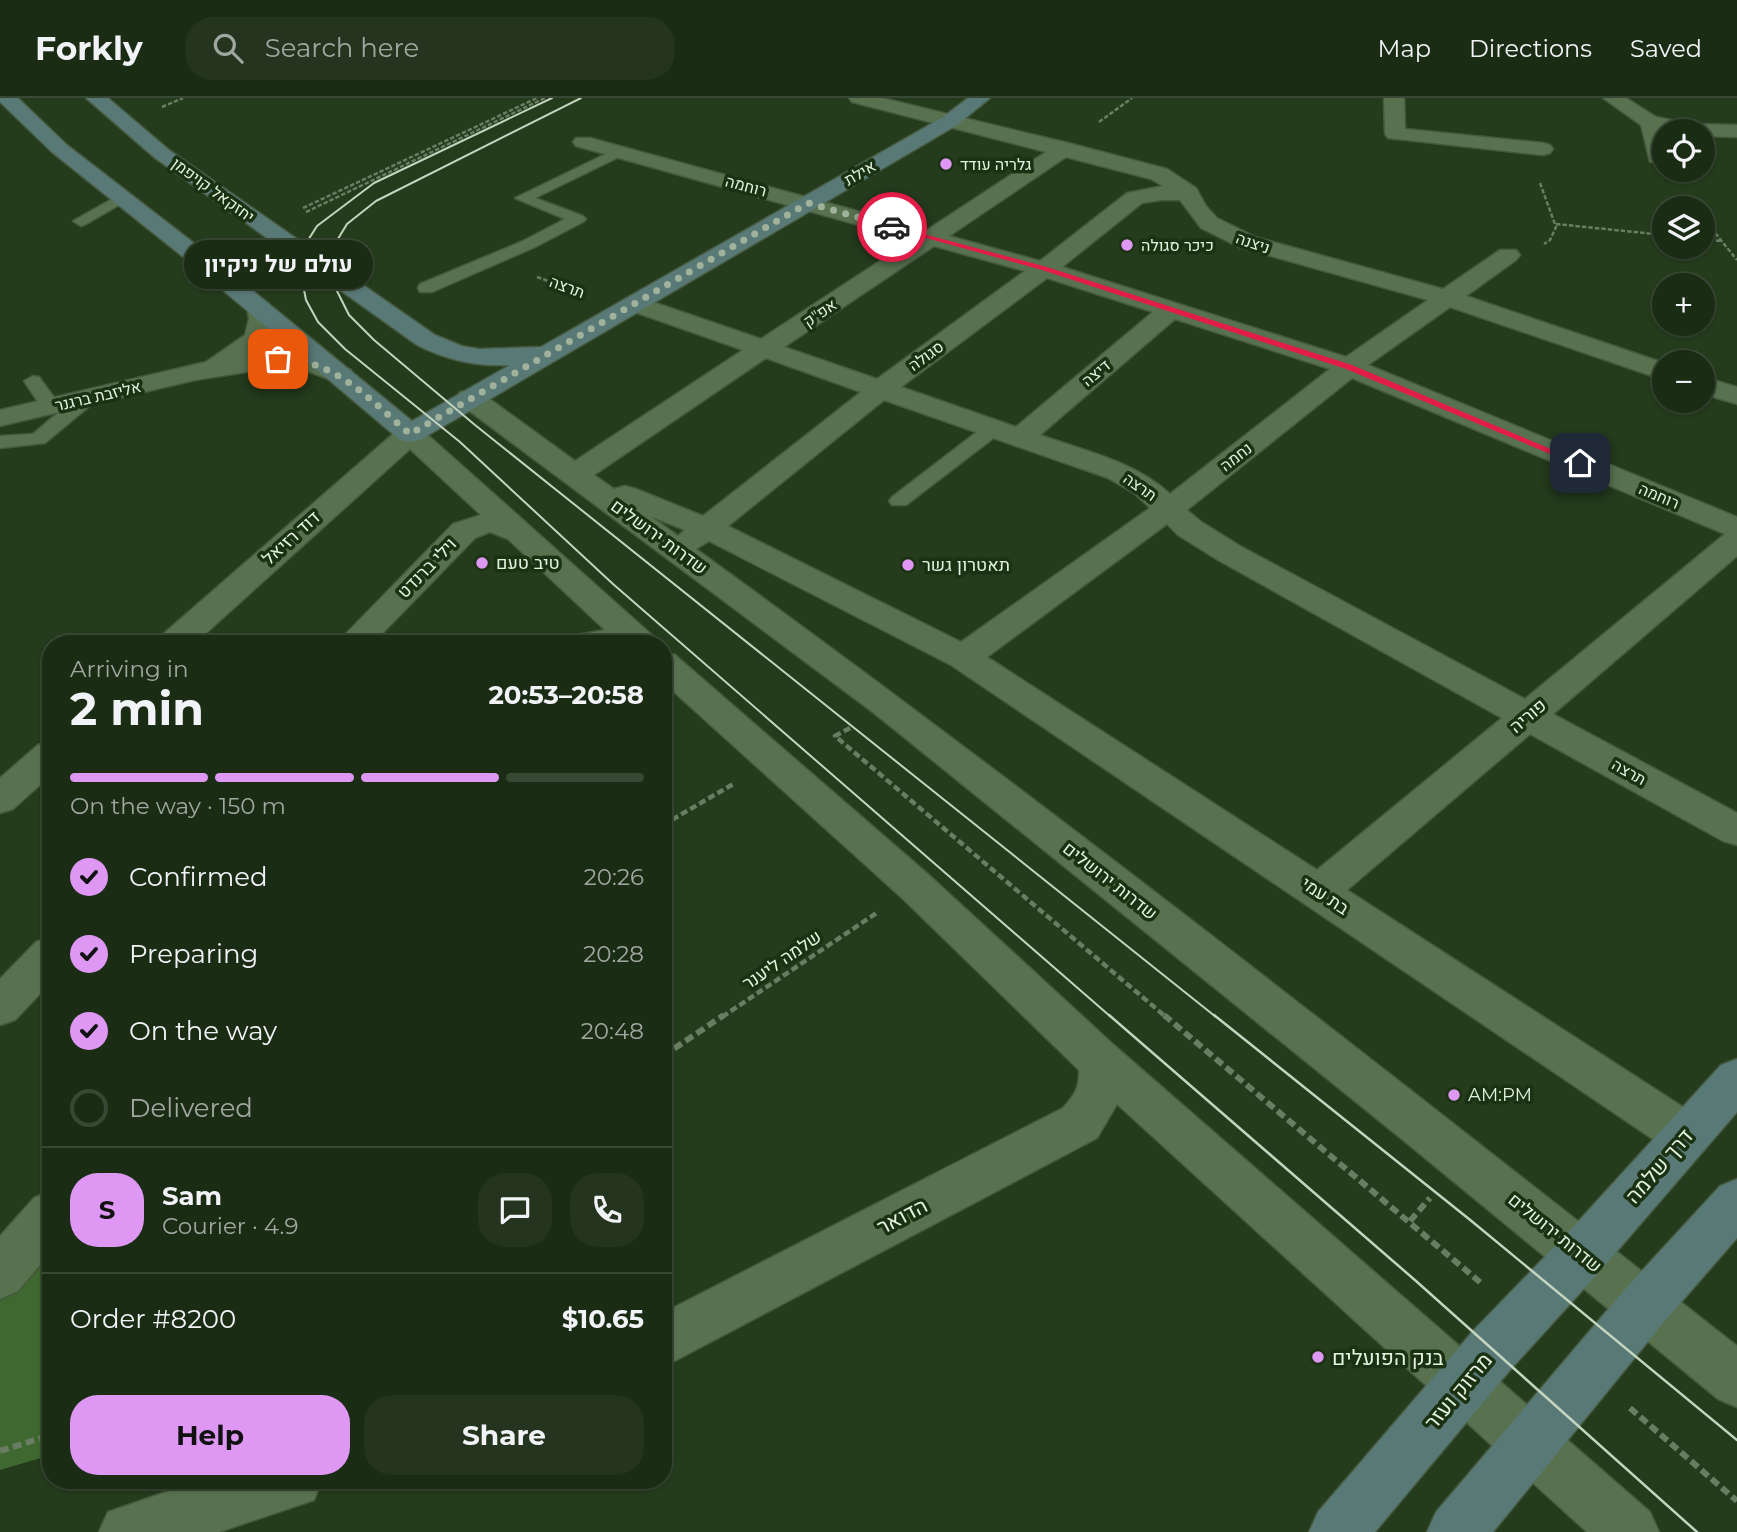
<!DOCTYPE html>
<meta charset="utf-8">
<style>
:root{--surface:#1b2c15;--page:#24341e;--text:#f1f3f6;--muted:#a0a7a0;--line:#394834;--accent:#de98f3}
body{margin:0;font-family:Montserrat,Heebo,sans-serif;background:var(--page);color:var(--text);height:100vh;display:flex;flex-direction:column;font-size:26px;white-space:nowrap}
*{box-sizing:border-box;margin:0}
p{font-size:23px;color:var(--muted)}
.icon{flex:none;width:38px;height:38px;fill:none;stroke:currentColor;stroke-width:2;stroke-linecap:round;stroke-linejoin:round}
.map{position:relative;flex:1;overflow:hidden}
.details{position:absolute;left:42px;top:537px;width:630px;height:854px;display:flex;flex-direction:column;background:var(--surface);border-radius:28px;box-shadow:0 2px 5px #0004,0 0 0 2px var(--line)}
.details>*{flex:none}
.buttons{position:absolute;left:1652px;top:21px;display:grid;gap:14px}
.buttons a{display:grid;place-items:center;width:63px;height:63px;border-radius:50%;background:var(--surface);box-shadow:0 2px 5px #0004,0 0 0 2px var(--line);font-size:35px}
.pin{position:absolute;display:grid;place-items:center;width:60px;height:60px;color:#fff;margin:-30px;border-radius:14px;box-shadow:0 4px 10px #0006}
.courier{position:absolute;display:grid;place-items:center;width:70px;height:70px;margin:-35px;border:5px solid #e11d48;border-radius:50%;background:#fff;color:#222;box-shadow:0 2px 9px #0007}
.bubble{position:absolute;height:49px;border-radius:24px;background:var(--surface);box-shadow:0 2px 5px #0004,0 0 0 2px var(--line);font-size:23px;font-weight:700;line-height:49px;text-align:center}
.overview em{font-style:normal;font-weight:700}
.overview div{display:flex;flex-direction:column-reverse}
.overview{display:flex;align-items:center;justify-content:space-between;height:119px;padding:0 28px}
h1{font-size:46px;font-weight:700;line-height:52px}
.bar{display:grid;grid-template-columns:repeat(4,1fr);gap:10px 7px;align-content:center;height:84px;padding:0 28px}
.bar i{height:9px;border-radius:5px;background:var(--line)}
.bar .on{background:var(--accent)}
.bar p{grid-column:span 4}
.line{display:flex;align-items:center;gap:18px;padding:0 28px;border-top:2px solid var(--line)}
.line div{flex:1}
.round{display:grid;place-items:center;flex:none;width:74px;height:74px;border-radius:28px;background:var(--page)}
ol{padding:0 28px;list-style:none}
li{display:flex;align-items:center;gap:21px;height:77px}
li p{margin-inline-start:auto}
li .icon{padding:7px;border-radius:50%;background:var(--accent);color:#111;stroke-width:4}
li:last-child{color:var(--muted)}
li i{width:38px;height:38px;border:4px solid var(--line);border-radius:50%}
.primary-button{display:flex;gap:14px;margin-top:auto;padding:14px 28px}
.primary-button a{flex:1;height:80px;border-radius:28px;background:var(--accent);color:#111;font-size:28px;font-weight:700;line-height:80px;text-align:center}
.primary-button a+a{background:var(--page);color:var(--text)}
header{display:flex;align-items:center;gap:42px;box-sizing:border-box;height:98px;padding:0 35px;background:var(--surface);border-bottom:2px solid var(--line)}
header strong{font-size:33px}
nav{display:flex;gap:38px;margin-inline-start:auto;font-size:24px}
.search{width:490px;height:63px;background:var(--page);display:flex;align-items:center;gap:18px;box-sizing:border-box;padding:0 24px;border-radius:28px;color:var(--muted);font-size:26px}
.map>svg:first-child{display:block}
</style>
<header>
<strong>Forkly</strong>
<div class="search"><svg class="icon" aria-label="search" viewBox="0 0 24 24"><circle cx="10" cy="10" r="6"/><path d="M15 15l6 6"/></svg>Search here</div>
<nav><a>Map</a><a>Directions</a><a>Saved</a></nav>
</header>
<div class="map">
<svg width="1737" height="1434" viewBox="0 0 1737 1434">
<rect width="100%" height="100%" fill="#243b1c"/>
<path fill="#3f6831" d="M 51,1140 L 51,1357 L 0,1372 L 0,1198 Z"/>
<g fill="none" stroke-linecap="round" stroke-linejoin="round">
<defs>
<g id="lane">
<path d="M 618,50 L 623,51 L 623,57 L 535,100 L 583,118 L 586,121 L 583,124 L 535,149 L 432,194 L 420,194 L 418,190 L 420,186 L 523,143 L 565,121 L 515,100 Z"/>
<path d="M 121,96 L 128,100 L 126,103 L 86,126 L 81,128 L 73,123 Z"/>
<path d="M 33,278 L 39,279 L 58,305 L 60,309 L 58,313 L 44,313 L 24,283 Z"/>
<path d="M 86,295 L 93,297 L 95,301 L 93,305 L 45,345 L 0,350 L 0,338 L 33,336 L 79,297 Z"/>
<path d="M 993,325 L 1000,327 L 1003,331 L 1000,335 L 906,407 L 892,407 L 889,403 L 892,399 L 986,327 Z"/>
</g>
<g id="street">
<path d="M 849,0 L 882,0 L 1072,46 L 1167,71 L 1196,90 L 1206,108 L 1217,120 L 1255,139 L 1443,191 L 1500,152 L 1516,152 L 1520,157 L 1516,162 L 1466,198 L 1664,265 L 1664,282 L 1450,209 L 1368,267 L 1737,419 L 1737,458 L 1553,616 L 1737,715 L 1737,747 L 1723,743 L 1530,636 L 1347,792 L 1703,1022 L 1710,1037 L 1703,1052 L 1686,1058 L 1669,1052 L 951,567 L 709,443 L 696,451 C 1050,707 1393,978 1737,1248 L 1737,1309 L 1718,1301 L 1408,1046 L 874,615 L 460,306 L 456,300 L 460,294 L 470,292 L 480,294 L 575,363 L 743,252 L 626,211 L 623,206 L 626,201 L 635,199 L 644,201 L 761,241 L 912,142 L 576,48 L 573,44 L 576,40 L 590,40 L 927,132 L 1046,54 L 852,4 ZM 1066,59 L 1151,81 L 1163,88 L 1127,95 L 1040,163 L 949,138 ZM 1161,102 L 1180,102 L 1201,130 L 1239,149 L 1428,202 L 1346,259 L 1062,169 L 1142,105 ZM 934,148 L 1025,173 L 877,281 L 784,249 ZM 1047,180 L 1153,214 L 1016,329 L 901,289 ZM 1175,221 L 1330,271 L 1170,396 C 1134,363 1085,353 1040,337 ZM 766,260 L 861,294 L 703,418 L 636,391 L 625,388 L 614,391 L 594,377 ZM 1352,280 L 1725,436 L 1525,601 L 1240,448 L 1200,423 L 1187,412 ZM 884,302 L 1108,380 L 1134,395 L 1150,410 L 961,544 L 728,428 ZM 650,418 L 685,432 L 678,438 ZM 1167,426 L 1178,437 L 1218,462 L 1502,620 L 1317,772 L 987,559 Z"/>
<path d="M 1384,0 L 1404,0 L 1405,31 L 1543,45 L 1550,47 L 1553,51 L 1550,55 L 1543,57 L 1388,40 L 1385,36 Z"/>
<path d="M 1603,0 L 1626,0 L 1656,19 L 1691,26 L 1737,27 L 1737,39 L 1703,38 L 1703,33 L 1662,32 L 1664,64 L 1650,64 L 1641,27 Z"/>
<path d="M 259,203 L 268,205 C 281,224 269,244 254,257 C 297,250 312,256 351,272 L 355,278 L 351,284 L 342,286 L 299,270 L 278,269 L 195,282 L 0,328 L 0,312 L 206,264 L 245,237 L 249,221 L 247,210 L 250,205 Z"/>
<path d="M 1703,279 L 1737,289 L 1737,306 L 1703,296 Z"/>
<path d="M 410,328 L 420,330 L 653,538 L 658,546 L 567,546 L 572,538 L 605,532 L 508,441 L 490,434 L 475,440 L 372,546 L 336,546 L 453,426 L 481,417 L 410,351 L 194,546 L 156,546 L 161,538 L 400,330 Z"/>
<path d="M 663,554 L 675,557 L 930,778 L 1116,949 L 1650,1414 L 1659,1434 L 1587,1434 L 1117,1006 L 1097,1040 L 663,1269 L 663,1215 L 1063,1010 C 1074,998 1080,989 1079,972 L 902,800 L 663,584 Z"/>
<path d="M 51,643 L 51,677 L 13,711 L 0,715 L 0,680 L 38,647 Z"/>
<path d="M 51,839 L 51,884 L 15,922 L 0,927 L 0,881 L 36,844 Z"/>
<path d="M 51,1093 L 51,1154 L 18,1193 L 0,1201 L 0,1138 L 34,1100 Z"/>
<path d="M 201,1382 L 322,1382 L 314,1402 L 219,1434 L 99,1434 L 108,1414 Z"/>
</g>
<g id="secondary">
<path d="M 0,0 L 18,0 L 67,47 L 208,156 L 412,323 L 510,267 C 477,269 446,262 417,247 L 155,60 L 86,0 L 108,0 L 169,52 L 435,237 L 462,248 L 479,251 L 541,249 L 943,19 L 968,0 L 990,0 L 957,27 L 420,342 L 410,344 L 400,342 L 192,166 L 53,55 L 0,4 Z"/>
<path d="M 1737,961 L 1737,1014 L 1600,1173 L 1511,1271 L 1375,1434 L 1309,1434 L 1318,1414 L 1473,1233 L 1564,1139 L 1721,967 Z"/>
<path d="M 1737,1081 L 1737,1140 L 1663,1225 L 1493,1434 L 1427,1434 L 1436,1414 L 1627,1189 L 1720,1088 Z"/>
</g>
</defs>
<use href="#lane" stroke="#44583d" stroke-width="3"/>
<use href="#street" stroke="#44583d" stroke-width="3"/>
<use href="#secondary" stroke="#44583d" stroke-width="3"/>
<g stroke="#697d62" stroke-width="2.5" stroke-dasharray="4.5 2" stroke-linecap="butt">
<path d="M 162,9 L 183,0"/>
<path d="M 1099,24 L 1132,0"/>
<path d="M 1540,85 L 1556,129 L 1550,142 L 1544,146"/>
<path d="M 303,110 L 537,0"/>
<path d="M 306,114 L 545,0"/>
<path d="M 1703,120 L 1737,162"/>
<path d="M 1556,126 L 1664,137"/>
<path d="M 1703,141 L 1721,143"/>
<path d="M 537,179 L 579,194"/>
</g>
<g stroke="#697d62" stroke-width="4.5" stroke-dasharray="7 3.5" stroke-linecap="butt">
<path d="M 850,630 L 835,638 L 1166,919"/>
<path d="M 663,727 L 735,685"/>
<path d="M 722,919 L 878,814"/>
</g>
<g stroke="#697d62" stroke-width="6" stroke-dasharray="9 4.5" stroke-linecap="butt">
<path d="M 1164,917 L 1481,1185"/>
<path d="M 663,958 L 724,917"/>
<path d="M 1410,1123 L 1430,1100"/>
<path d="M 1630,1310 L 1737,1403"/>
<path d="M 0,1353 L 51,1337"/>
</g>
<use href="#lane" fill="#587250" fill-rule="evenodd"/>
<use href="#street" fill="#587250" fill-rule="evenodd"/>
<use href="#secondary" fill="#597976" fill-rule="evenodd"/>
<g stroke="#c3d4bf" stroke-width="2">
<path d="M 552,0 L 374,85 L 317,128 L 305,147 L 300,171 L 306,202 L 318,224 L 345,251 L 460,344 L 613,486 L 1111,919"/>
<path d="M 581,0 L 376,103 L 347,126 L 330,154 L 332,183 L 349,217 L 374,242 L 475,327 L 1216,919"/>
</g>
<g stroke="#c3d4bf" stroke-width="2.5">
<path d="M 1109,917 L 1416,1183 L 1697,1434"/>
<path d="M 1214,917 L 1469,1121 L 1737,1342"/>
</g>
</g>
<path fill="#e11d48" d="M 890,127 L 1047,169 L 1352,267 L 1584,365 L 1577,367 L 1346,271 L 1042,172 L 890,130 Z"/>
<g fill="none" stroke-linecap="round" stroke-linejoin="round">
<path stroke="#a0b29b" stroke-width="7" stroke-dasharray="0 12.6" d="M 278,261 C 334,260 370,302 410,336 L 808,105 L 892,129"/>
</g>
<g fill="#de98f3" stroke="#1a3112" stroke-width="2.5">
<circle cx="946" cy="66" r="7"/>
<circle cx="1127" cy="147" r="7"/>
<circle cx="482" cy="465" r="7"/>
<circle cx="908" cy="467" r="7"/>
<circle cx="1454" cy="997" r="7"/>
<circle cx="1318" cy="1259" r="7"/>
</g>
<g text-anchor="middle" dominant-baseline="central" stroke-width="7" stroke-linejoin="round" paint-order="stroke">
<g font-size="16" fill="#e3f2df" stroke="#1a3112" text-anchor="start">
<text x="960" y="66">גלריה עודד</text>
<text x="1141" y="147">כיכר סגולה</text>
</g>
<g font-size="16" fill="#e3f2df" stroke="#1a3112">
<text transform="translate(860 75) rotate(-30)">אילת</text>
<text transform="translate(746 88) rotate(15)">רוחמה</text>
<text transform="translate(213 92) rotate(36)">יחזקאל קויפמן</text>
<text transform="translate(1253 145) rotate(19)">ניצנה</text>
<text transform="translate(567 189) rotate(20)">תרצה</text>
<text transform="translate(820 215) rotate(-34)">אפ"ק</text>
<text transform="translate(926 258) rotate(-36)">סגולה</text>
<text transform="translate(1096 275) rotate(-40)">דיצה</text>
<text transform="translate(98 298) rotate(-13)">אליזבת ברגנר</text>
<text transform="translate(1236 359) rotate(-38)">נחמה</text>
<text transform="translate(1140 389) rotate(35)">תרצה</text>
<text transform="translate(1659 398) rotate(23)">רוחמה</text>
<text transform="translate(1629 674) rotate(29)">תרצה</text>
</g>
<g font-size="18" fill="#e3f2df" stroke="#1a3112">
<text transform="translate(659 439) rotate(36)">שדרות ירושלים</text>
<text transform="translate(291 440) rotate(-42)">דוד רזיאל</text>
<text transform="translate(427 470) rotate(-46)">וילי ברנדט</text>
<text transform="translate(1528 618) rotate(-40)">פוריה</text>
<text transform="translate(1110 783) rotate(38)">שדרות ירושלים</text>
<text transform="translate(1325 798) rotate(33)">בת עמי</text>
<text transform="translate(782 862) rotate(-34)">שלמה ליענר</text>
<text transform="translate(1555 1135) rotate(39)">שדרות ירושלים</text>
</g>
<g font-size="18" fill="#e3f2df" stroke="#1a3112" text-anchor="start">
<text x="496" y="465">טיב טעם</text>
<text x="922" y="467">תאטרון גשר</text>
<text x="1468" y="997">AM:PM</text>
</g>
<g font-size="21" fill="#e3f2df" stroke="#1a3112">
<text transform="translate(1659 1068) rotate(-49)">דרך שלמה</text>
<text transform="translate(902 1118) rotate(-28)">הדואר</text>
<text transform="translate(1458 1293) rotate(-50)">מרזוק ועזר</text>
</g>
<g font-size="21" fill="#e3f2df" stroke="#1a3112" text-anchor="start">
<text x="1332" y="1259">בנק הפועלים</text>
</g>
</g>
</svg>
<div class="buttons">
<a><svg class="icon" aria-label="locate" viewBox="0 0 24 24"><circle cx="12" cy="12" r="6"/><path d="M12 2v4M12 18v4M2 12h4M18 12h4"/></svg></a>
<a><svg class="icon" aria-label="layers" viewBox="0 0 24 24"><path d="M12 4l9 5-9 5-9-5zM3 14l9 5 9-5"/></svg></a>
<a>+</a>
<a>−</a>
</div>
<div class="pin" style="left:278px;top:261px;background:#ea580c"><svg class="icon" aria-label="bag" viewBox="0 0 24 24"><path d="M5 8h14l-1 12H6zM9 8a3 3 0 0 1 6 0"/></svg></div>
<div class="pin" style="left:1580px;top:365px;background:#1f2937"><svg class="icon" aria-label="home" viewBox="0 0 24 24"><path d="M3 11l9-7 9 7M6 9v11h12V9"/></svg></div>
<div class="courier" style="left:892px;top:129px"><svg class="icon" aria-label="car" viewBox="0 0 24 24"><path d="M5 17H2v-5l4-1 3-4h7l3 4 3 1v5h-3M9 17h6M6 11h13"/><circle cx="7" cy="17" r="2"/><circle cx="17" cy="17" r="2"/></svg></div>
<div class="bubble" style="left:184px;top:142px;width:189px">עולם של ניקיון</div>
<section class="details">
<div class="overview"><div><h1>2 min</h1><p>Arriving in</p></div><em>20:53–20:58</em></div>
<div class="bar"><i class="on"></i><i class="on"></i><i class="on"></i><i></i><p>On the way · 150 m</p></div>
<ol>
<li><svg class="icon" aria-label="check" viewBox="0 0 24 24"><path d="M5 12l5 5 9-10"/></svg>Confirmed<p>20:26</p></li>
<li><svg class="icon" aria-label="check" viewBox="0 0 24 24"><path d="M5 12l5 5 9-10"/></svg>Preparing<p>20:28</p></li>
<li><svg class="icon" aria-label="check" viewBox="0 0 24 24"><path d="M5 12l5 5 9-10"/></svg>On the way<p>20:48</p></li>
<li><i></i>Delivered</li>
</ol>
<div class="line" style="height:126px"><b class="round" style="background:var(--accent);color:#111">S</b><div><b>Sam</b><p>Courier · 4.9</p></div><a class="round"><svg class="icon" aria-label="chat" viewBox="0 0 24 24"><path d="M4 5h16v11H9l-5 4z"/></svg></a><a class="round"><svg class="icon" aria-label="phone" viewBox="0 0 24 24"><path d="M5 4h4l2 5-3 2q2 4 5 5l2-3 5 2v4C11 20 4 13 5 4z"/></svg></a></div>
<div class="line" style="height:91px"><div>Order #8200</div><b>$10.65</b></div>
<div class="primary-button"><a>Help</a><a>Share</a></div>
</section>
</div>
